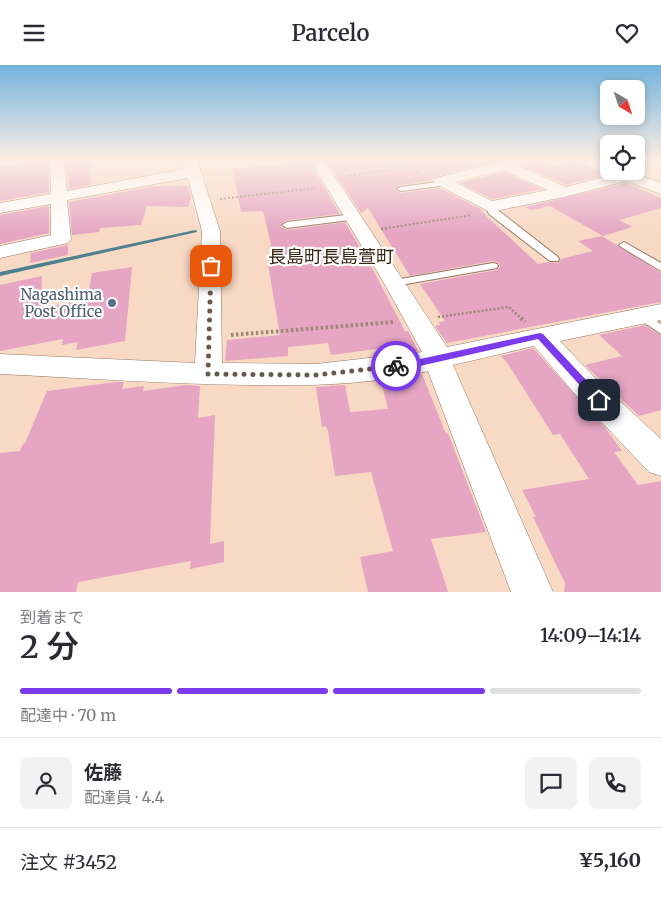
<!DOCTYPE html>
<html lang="ja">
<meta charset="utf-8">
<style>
:root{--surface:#fff;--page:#f2f2f3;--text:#2b2b33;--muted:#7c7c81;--line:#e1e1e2;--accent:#7c3aed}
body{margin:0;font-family:Merriweather,"Noto Sans JP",serif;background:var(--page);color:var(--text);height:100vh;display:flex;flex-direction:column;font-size:19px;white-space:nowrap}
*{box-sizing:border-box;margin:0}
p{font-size:16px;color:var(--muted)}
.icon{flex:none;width:28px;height:28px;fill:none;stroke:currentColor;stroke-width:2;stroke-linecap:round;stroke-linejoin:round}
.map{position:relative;height:527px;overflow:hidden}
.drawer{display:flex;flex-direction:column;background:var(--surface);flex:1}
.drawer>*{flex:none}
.needle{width:32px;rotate:141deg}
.fabs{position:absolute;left:600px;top:15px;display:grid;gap:10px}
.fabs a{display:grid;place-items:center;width:45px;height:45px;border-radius:8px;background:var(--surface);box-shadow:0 2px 8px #0003;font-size:25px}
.pin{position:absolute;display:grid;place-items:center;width:42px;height:42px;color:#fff;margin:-21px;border-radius:10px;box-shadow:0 2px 8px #0006}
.courier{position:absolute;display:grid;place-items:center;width:50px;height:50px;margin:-25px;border:4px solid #7c3aed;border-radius:50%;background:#fff;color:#222;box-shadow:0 1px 6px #0007}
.head em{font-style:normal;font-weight:600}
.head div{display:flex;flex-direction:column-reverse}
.head{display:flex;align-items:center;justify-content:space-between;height:85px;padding:0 20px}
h1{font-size:32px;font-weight:600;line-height:38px}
.bar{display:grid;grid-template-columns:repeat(4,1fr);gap:8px 5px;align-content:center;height:60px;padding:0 20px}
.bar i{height:6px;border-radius:4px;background:var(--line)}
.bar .active{background:var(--accent)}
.bar p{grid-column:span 4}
.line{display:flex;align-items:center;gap:12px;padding:0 20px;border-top:1px solid var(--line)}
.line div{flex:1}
.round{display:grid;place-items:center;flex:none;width:52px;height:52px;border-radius:8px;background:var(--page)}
header{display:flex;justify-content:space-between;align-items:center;height:65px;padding:0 20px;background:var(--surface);font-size:22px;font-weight:600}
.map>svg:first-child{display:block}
</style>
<header><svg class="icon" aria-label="menu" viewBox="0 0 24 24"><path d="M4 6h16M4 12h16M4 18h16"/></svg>Parcelo<svg class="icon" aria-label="heart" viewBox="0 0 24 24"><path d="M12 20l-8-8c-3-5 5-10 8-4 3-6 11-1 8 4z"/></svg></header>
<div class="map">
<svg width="661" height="527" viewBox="0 0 661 527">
<rect width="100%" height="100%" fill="#f8d9c4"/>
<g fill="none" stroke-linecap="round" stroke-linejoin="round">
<path fill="#4f8090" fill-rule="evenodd" d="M 195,165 L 197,166 L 197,167 L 0,211 L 0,207 Z"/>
</g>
<g fill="#e5a5c3">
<path d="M 26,95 L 48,95 L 49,127 L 0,136 L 0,103 L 22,100 Z"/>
<path d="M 66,95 L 89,95 L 91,120 L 69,124 Z"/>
<path d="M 296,95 L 308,95 L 340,149 L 287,155 L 280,161 L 287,165 L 345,157 L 372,203 L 405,266 L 408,266 L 418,286 L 386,289 L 384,283 L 331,290 L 328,278 L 288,282 L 288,291 L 225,296 L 227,275 L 280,270 L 267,193 L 274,192 L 263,146 L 241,147 L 233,104 L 297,98 Z"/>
<path d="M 326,95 L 486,95 L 491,97 L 436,111 L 431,116 L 401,120 L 395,125 L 401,128 L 440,123 L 484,146 L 481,146 L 538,199 L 548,197 L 558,198 L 561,194 L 593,186 L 578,176 L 602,171 L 661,208 L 661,237 L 447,278 L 435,261 L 440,260 L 439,257 L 445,256 L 420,219 L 497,205 L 500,202 L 499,198 L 493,196 L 410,211 L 368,143 L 361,148 Z"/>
<path d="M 539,95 L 556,102 L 576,97 L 605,110 L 566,120 L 524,101 Z"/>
<path d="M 503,107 L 542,124 L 492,134 L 460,118 Z"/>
<path d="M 626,118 L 661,133 L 661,143 L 619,155 L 632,162 L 603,171 L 550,141 L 531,145 L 525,142 Z"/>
<path d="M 155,121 L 188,121 L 191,132 L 188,142 L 147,141 L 141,160 L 100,163 L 99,167 L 72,170 L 69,137 Z"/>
<path d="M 49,141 L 49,168 L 0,179 L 0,150 Z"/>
<path d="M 68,180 L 68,190 L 30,198 L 31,188 Z"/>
<path d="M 132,202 L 125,276 L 76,285 L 78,277 L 62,280 L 63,274 L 0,286 L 0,220 L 42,211 L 41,243 L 80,236 L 81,231 L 88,230 L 92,208 Z"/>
<path d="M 645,260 L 661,271 L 661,345 L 639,351 L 585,300 L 622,291 L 599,270 Z"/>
<path d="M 533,283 L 607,365 L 622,386 L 614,387 L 638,420 L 661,416 L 661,527 L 564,527 L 565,518 L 533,452 L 536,452 L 522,425 L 589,414 L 560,369 L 553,370 L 508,299 L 501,291 Z"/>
<path d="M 422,309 L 446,369 L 448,368 L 486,467 L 431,474 L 448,527 L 368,527 L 360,492 L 393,486 L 371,407 L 335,411 L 328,366 L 326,361 L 322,362 L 316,322 L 345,320 L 350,347 L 388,344 L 382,320 L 384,320 L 383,317 Z"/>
<path d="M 116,317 L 124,317 L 122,324 L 144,321 L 143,326 L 186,320 L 200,321 L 198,353 L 215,350 L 210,479 L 224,476 L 224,497 L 190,504 L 191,496 L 78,517 L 76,527 L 0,527 L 0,388 L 20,386 L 23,379 L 25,378 L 47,326 Z"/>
</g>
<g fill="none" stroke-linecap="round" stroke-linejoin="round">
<defs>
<g id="lane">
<path d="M 445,116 L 448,116 L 448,120 L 401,126 L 397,124 L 401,122 Z"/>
<path d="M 490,139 L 558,192 L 559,194 L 558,196 L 550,196 L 489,149 L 486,142 Z"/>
<path d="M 354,149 L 358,152 L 357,154 L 287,163 L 282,160 L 287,157 Z"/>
<path d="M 624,177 L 661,198 L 661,206 L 621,182 L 619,180 Z"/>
<path d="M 493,198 L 497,199 L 498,201 L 497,203 L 395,221 L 389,218 L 395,215 Z"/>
<path d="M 643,247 L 661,259 L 661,269 L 639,254 L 637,251 L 639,248 Z"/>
</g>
<g id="street">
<path d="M 0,95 L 24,95 L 22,98 L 0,101 Z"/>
<path d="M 50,95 L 64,95 L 67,126 L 185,104 L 183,95 L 197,95 L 220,166 L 222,298 L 316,299 L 422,287 L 384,218 L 310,95 L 324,95 L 447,282 L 661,239 L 661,255 L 560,276 L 596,314 L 661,374 L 661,411 L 649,407 L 576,330 L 534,281 L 453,300 L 553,527 L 511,527 L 428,306 C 370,320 310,321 251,320 C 167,319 83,313 0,309 L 0,289 L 195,298 L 202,166 L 188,113 L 67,135 L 71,174 L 68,178 L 0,193 L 0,181 L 51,170 L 51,139 L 0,148 L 0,138 L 51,129 Z"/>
<path d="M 507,95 L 531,95 L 529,98 L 519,101 L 566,122 L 611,110 L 581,98 L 579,95 L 599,95 L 609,99 L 609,106 L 628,106 L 661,118 L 661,129 L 626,116 L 564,132 L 490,147 L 436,119 L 433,116 L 436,113 ZM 503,105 L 548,125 L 492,136 L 455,117 Z"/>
</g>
</defs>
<use href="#lane" stroke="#947865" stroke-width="2"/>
<use href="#street" stroke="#947865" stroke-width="1"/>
<g stroke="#9f8879" stroke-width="2" stroke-dasharray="2 2" stroke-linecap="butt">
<path d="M 395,95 L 418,108"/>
<path d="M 403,100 L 423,95"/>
<path d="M 346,111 L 407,103"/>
<path d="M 220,134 L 316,123"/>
<path d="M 381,164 L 472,150"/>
</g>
<g stroke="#9f8879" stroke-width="2.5" stroke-dasharray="2 2" stroke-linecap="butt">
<path d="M 381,164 L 388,163"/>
<path d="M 438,252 L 509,242 L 522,254"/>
</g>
<g stroke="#9f8879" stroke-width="4" stroke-dasharray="2.5 2.5" stroke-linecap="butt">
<path d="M 521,253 L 525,257"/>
<path d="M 231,270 L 394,257"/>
</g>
<use href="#lane" fill="#fff" fill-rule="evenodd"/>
<use href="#street" fill="#fff" fill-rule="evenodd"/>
</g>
<linearGradient id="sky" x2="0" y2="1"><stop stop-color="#73b2dc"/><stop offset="0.56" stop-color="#fceee4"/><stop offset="1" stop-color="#fceee4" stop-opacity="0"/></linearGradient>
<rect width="661" height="169" fill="url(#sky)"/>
<path fill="#7c3aed" d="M 540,268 L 543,269 L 602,332 L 602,337 L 595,337 L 538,274 L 411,303 L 396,305 L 391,301 L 396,298 L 411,296 Z"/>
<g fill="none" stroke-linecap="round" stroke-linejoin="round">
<path stroke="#6a584c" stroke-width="5" stroke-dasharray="0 9" d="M 211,201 L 208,309 L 316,310 L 396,301"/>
</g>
<circle fill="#5c6f8a" stroke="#fff" stroke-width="2" cx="112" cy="238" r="5"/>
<g text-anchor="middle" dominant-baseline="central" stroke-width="4.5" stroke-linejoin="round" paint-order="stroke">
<g font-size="15" fill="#4e5e75" stroke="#fff" text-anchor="end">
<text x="102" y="229">Nagashima<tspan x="102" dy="17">Post Office</tspan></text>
</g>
<g font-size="18" fill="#3b2413" stroke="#fff">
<text x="331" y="191">長島町長島萱町</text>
</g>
</g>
</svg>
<div class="fabs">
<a><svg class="needle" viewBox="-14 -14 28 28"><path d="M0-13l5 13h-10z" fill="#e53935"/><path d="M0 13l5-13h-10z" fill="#7c7c81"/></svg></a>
<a><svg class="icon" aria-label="locate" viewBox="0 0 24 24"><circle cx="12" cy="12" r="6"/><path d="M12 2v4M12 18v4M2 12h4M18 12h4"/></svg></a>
</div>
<div class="pin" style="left:211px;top:201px;background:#ea580c"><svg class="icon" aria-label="bag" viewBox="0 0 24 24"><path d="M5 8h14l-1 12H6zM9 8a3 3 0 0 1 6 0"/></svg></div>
<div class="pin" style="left:599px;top:335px;background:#1f2937"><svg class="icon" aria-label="home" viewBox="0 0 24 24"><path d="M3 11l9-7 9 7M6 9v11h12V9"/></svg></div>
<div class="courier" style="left:396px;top:301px"><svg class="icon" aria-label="bike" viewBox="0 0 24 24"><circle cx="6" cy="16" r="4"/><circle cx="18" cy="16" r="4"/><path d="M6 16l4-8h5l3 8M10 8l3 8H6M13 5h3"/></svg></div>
</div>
<section class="drawer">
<div class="head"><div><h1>2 分</h1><p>到着まで</p></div><em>14:09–14:14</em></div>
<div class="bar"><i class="active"></i><i class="active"></i><i class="active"></i><i></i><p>配達中 · 70 m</p></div>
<div class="line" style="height:90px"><a class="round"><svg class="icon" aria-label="person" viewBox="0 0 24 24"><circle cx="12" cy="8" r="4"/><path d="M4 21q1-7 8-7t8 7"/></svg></a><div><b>佐藤</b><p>配達員 · 4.4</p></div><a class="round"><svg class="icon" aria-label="chat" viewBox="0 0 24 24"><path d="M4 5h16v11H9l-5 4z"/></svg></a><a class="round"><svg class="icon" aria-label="phone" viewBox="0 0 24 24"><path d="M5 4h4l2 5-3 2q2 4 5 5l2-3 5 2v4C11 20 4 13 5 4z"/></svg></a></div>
<div class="line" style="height:65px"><div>注文 #3452</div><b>¥5,160</b></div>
</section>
